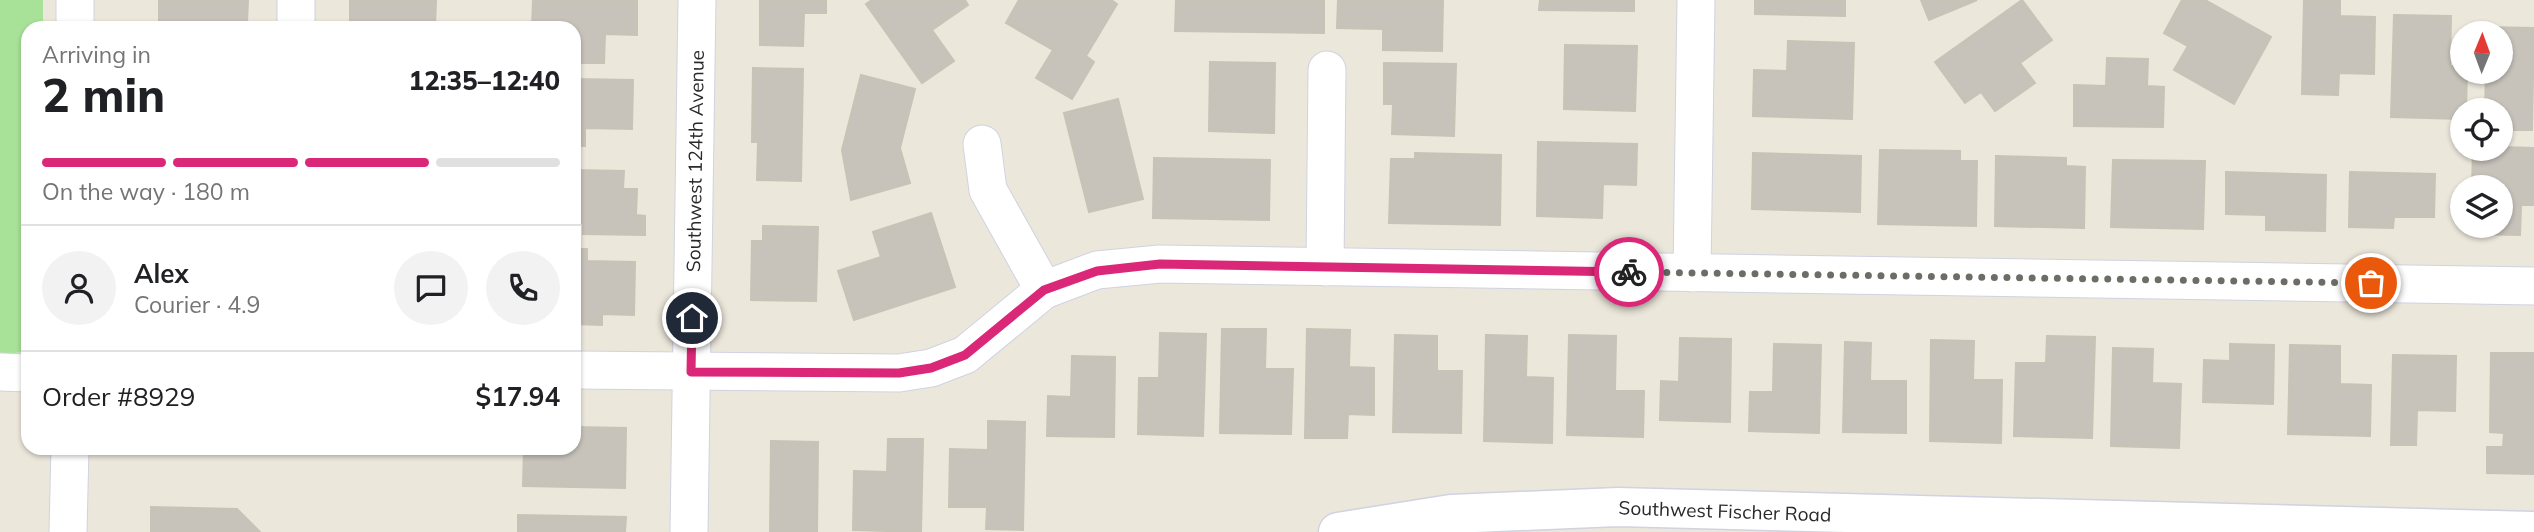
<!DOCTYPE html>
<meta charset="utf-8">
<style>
:root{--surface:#fff;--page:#f2f2f2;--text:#202124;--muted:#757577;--line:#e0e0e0;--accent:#db2777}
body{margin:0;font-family:Mulish,sans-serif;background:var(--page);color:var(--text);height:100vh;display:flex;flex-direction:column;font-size:26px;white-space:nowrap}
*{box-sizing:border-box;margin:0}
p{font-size:23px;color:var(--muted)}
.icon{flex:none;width:38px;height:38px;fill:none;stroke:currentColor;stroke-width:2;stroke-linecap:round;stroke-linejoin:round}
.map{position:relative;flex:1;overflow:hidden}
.details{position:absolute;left:21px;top:21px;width:560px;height:434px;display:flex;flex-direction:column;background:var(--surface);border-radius:21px;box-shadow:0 2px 5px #0004}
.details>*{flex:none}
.needle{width:46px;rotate:1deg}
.fabs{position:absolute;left:2450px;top:21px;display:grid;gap:14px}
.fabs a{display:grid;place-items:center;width:63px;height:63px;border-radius:50%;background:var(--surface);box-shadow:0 2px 5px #0004;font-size:35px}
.pin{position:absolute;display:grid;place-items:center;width:60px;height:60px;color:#fff;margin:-30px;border:4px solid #fff;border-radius:50%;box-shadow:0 2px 7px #0007}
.courier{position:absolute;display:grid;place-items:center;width:70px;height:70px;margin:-35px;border:5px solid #db2777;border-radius:50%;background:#fff;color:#222;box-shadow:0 2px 9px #0007}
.overview em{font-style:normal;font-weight:800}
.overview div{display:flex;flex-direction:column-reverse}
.overview{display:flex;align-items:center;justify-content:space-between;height:119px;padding:0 21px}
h1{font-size:46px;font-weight:800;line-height:52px}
.bar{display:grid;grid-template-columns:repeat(4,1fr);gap:10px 7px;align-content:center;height:84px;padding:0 21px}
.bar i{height:9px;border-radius:5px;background:var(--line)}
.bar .selected{background:var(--accent)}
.bar p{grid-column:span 4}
.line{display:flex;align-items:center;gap:18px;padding:0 21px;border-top:2px solid var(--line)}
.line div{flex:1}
.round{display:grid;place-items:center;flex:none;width:74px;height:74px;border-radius:37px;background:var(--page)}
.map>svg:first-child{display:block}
</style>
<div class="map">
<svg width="2534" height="532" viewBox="0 0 2534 532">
<rect width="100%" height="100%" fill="#ece7db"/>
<path fill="#a8e298" d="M 0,0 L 43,0 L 43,28 L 28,28 L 28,351 L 15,353 L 0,353 Z"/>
<g fill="#c7c3bb" stroke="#c7c3b5" stroke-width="2">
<path d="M 159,0 L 248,0 L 247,22 L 234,21 L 233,28 L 159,28 Z"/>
<path d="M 350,0 L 436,0 L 435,28 L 350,28 Z"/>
<path d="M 533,0 L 637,0 L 637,35 L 605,34 L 604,63 L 574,63 L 574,28 L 532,28 Z"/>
<path d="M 760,0 L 826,0 L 826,13 L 804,13 L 803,46 L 760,45 Z"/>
<path d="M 872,0 L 965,0 L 968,5 L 932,30 L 954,61 L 922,83 L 866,4 Z"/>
<path d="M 1019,0 L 1111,0 L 1117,4 L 1086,56 L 1094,62 L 1072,99 L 1036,78 L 1053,50 L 1006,23 Z"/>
<path d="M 1176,0 L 1324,0 L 1324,33 L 1175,31 Z"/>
<path d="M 1338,0 L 1443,0 L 1442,51 L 1383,50 L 1383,29 L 1337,28 Z"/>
<path d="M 1540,0 L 1634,0 L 1634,11 L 1539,10 Z"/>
<path d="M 1755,0 L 1845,0 L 1845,16 L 1755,14 Z"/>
<path d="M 1921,0 L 1977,0 L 1929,20 Z"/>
<path d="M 2022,0 L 2052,40 L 2020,63 L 2035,83 L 1995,111 L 1981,92 L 1965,103 L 1935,62 Z"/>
<path d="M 2182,0 L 2205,0 L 2271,37 L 2234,104 L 2174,70 L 2188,46 L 2164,33 Z"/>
<path d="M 2304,0 L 2340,0 L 2340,16 L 2375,17 L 2374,74 L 2339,73 L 2338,95 L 2302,94 Z"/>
<path d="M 2394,15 L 2451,16 L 2450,66 L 2462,66 L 2462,72 L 2467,72 L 2466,110 L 2462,110 L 2462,119 L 2391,117 Z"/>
<path d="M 2487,27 L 2534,28 L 2532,130 L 2501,130 L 2501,110 L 2485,110 L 2486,72 L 2501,72 L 2501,33 L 2486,33 Z"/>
<path d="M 1788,41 L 1854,43 L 1852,119 L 1753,116 L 1754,70 L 1787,71 Z"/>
<path d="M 1565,45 L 1637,46 L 1635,111 L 1564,109 Z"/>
<path d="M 2107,58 L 2148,59 L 2147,86 L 2164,87 L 2163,127 L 2074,126 L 2074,85 L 2106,86 Z"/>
<path d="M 1210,62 L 1275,63 L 1274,133 L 1209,131 Z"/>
<path d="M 1384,63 L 1456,64 L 1454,136 L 1392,134 L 1393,104 L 1384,104 Z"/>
<path d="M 753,68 L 803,69 L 801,181 L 757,180 L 758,142 L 752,142 Z"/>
<path d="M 861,75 L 915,89 L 900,148 L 910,183 L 851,200 L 842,150 Z"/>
<path d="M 574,79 L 633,80 L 632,129 L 585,128 L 585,146 L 574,146 Z"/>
<path d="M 1118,99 L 1143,199 L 1089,212 L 1064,113 Z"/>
<path d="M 1538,142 L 1637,144 L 1636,185 L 1603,184 L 1602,218 L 1537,216 Z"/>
<path d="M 2501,147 L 2534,148 L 2534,205 L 2521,205 L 2520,235 L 2471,234 L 2471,226 L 2501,226 L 2501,187 L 2472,187 L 2473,149 Z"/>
<path d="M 1880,150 L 1960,151 L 1960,161 L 1977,161 L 1976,226 L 1878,224 Z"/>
<path d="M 1415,153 L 1501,155 L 1500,225 L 1389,223 L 1391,159 L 1415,159 Z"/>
<path d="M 1753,153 L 1861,156 L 1860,212 L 1752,209 Z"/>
<path d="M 1996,156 L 2066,158 L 2066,166 L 2085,167 L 2084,228 L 1995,226 Z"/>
<path d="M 1154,158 L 1270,160 L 1269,220 L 1153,218 Z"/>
<path d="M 2113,160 L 2205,161 L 2203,229 L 2111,227 Z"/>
<path d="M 574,170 L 624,171 L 623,189 L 637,189 L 636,215 L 645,216 L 645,235 L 583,234 L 583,223 L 577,223 L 577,210 L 574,210 Z"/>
<path d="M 2226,172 L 2326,175 L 2325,231 L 2266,230 L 2266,215 L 2226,214 Z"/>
<path d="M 2350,172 L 2435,174 L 2434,217 L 2394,217 L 2393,228 L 2349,227 Z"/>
<path d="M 931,213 L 955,287 L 854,320 L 838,271 L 881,257 L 873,232 Z"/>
<path d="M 763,226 L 818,227 L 816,301 L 751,300 L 752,241 L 763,241 Z"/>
<path d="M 574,249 L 587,249 L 587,261 L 635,262 L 634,315 L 602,314 L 602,325 L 574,324 Z"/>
<path d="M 1222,329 L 1266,329 L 1265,369 L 1293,369 L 1291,434 L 1220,433 Z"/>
<path d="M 1307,329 L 1350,330 L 1349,367 L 1374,368 L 1374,415 L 1348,414 L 1347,438 L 1305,438 Z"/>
<path d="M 1160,333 L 1206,334 L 1203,436 L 1138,434 L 1139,378 L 1159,378 Z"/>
<path d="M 1395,335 L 1437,336 L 1437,371 L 1462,371 L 1461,433 L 1393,432 Z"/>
<path d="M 1486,335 L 1527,336 L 1526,377 L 1553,378 L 1552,443 L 1484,441 Z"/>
<path d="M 1569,335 L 1616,336 L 1615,391 L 1644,391 L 1643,437 L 1567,435 Z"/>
<path d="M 2047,336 L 2095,337 L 2092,438 L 2014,436 L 2016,363 L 2046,363 Z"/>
<path d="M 1680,338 L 1731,339 L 1730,422 L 1660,420 L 1661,381 L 1679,382 Z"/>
<path d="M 1931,340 L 1974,341 L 1973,380 L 2002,380 L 2001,443 L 1930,441 Z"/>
<path d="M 1845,342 L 1871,343 L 1870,381 L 1906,381 L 1906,433 L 1843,432 Z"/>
<path d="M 1774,344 L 1821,345 L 1819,433 L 1749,431 L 1750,392 L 1773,392 Z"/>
<path d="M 2230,344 L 2274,345 L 2273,404 L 2203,402 L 2204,360 L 2230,361 Z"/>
<path d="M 2290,345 L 2340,346 L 2340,384 L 2371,385 L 2370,436 L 2288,434 Z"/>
<path d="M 2113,348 L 2153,349 L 2152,383 L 2181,384 L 2179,448 L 2111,446 Z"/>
<path d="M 2491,353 L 2534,353 L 2534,474 L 2487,473 L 2487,447 L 2503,447 L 2504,433 L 2490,432 Z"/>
<path d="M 2393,355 L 2456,356 L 2455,411 L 2417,410 L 2416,445 L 2391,445 Z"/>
<path d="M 1072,356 L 1115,357 L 1114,437 L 1047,436 L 1048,396 L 1071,397 Z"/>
<path d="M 988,421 L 1025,422 L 1023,530 L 986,529 L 987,507 L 949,507 L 950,449 L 988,450 Z"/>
<path d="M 574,427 L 626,428 L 625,488 L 523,486 L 524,448 L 574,448 Z"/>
<path d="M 888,439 L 923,439 L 921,532 L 853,530 L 854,471 L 887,472 Z"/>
<path d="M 771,441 L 818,442 L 817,532 L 770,532 Z"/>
<path d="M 151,507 L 237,509 L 260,532 L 151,532 Z"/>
<path d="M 518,515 L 626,517 L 625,532 L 518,532 Z"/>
</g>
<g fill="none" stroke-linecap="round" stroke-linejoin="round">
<defs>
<g id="street">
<path d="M 75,28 L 75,0"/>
<path d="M 296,28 L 296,0"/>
<path d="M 982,144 L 988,190 L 1044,290"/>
<path d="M 1325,267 L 1327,70"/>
<path d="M 1692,273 L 1696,0"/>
<path d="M 574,370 L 899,373 L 931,368 L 965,355 L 1044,290 L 1097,270 L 1160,264 L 2534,286"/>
<path d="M 0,372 L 28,373"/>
<path d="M 68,532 L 70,448"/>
<path d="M 689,532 L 697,0"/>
</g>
<path id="secondary" d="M 1338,532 L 1451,514 L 1618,507 L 2534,531"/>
</defs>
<use href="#street" stroke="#d1d2e2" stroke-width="39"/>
<use href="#secondary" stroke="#d1d2e2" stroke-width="41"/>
<use href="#street" stroke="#fff" stroke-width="37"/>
<use href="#secondary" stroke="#fff" stroke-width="38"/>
</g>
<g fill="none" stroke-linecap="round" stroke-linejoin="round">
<path stroke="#6d6c67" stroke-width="7" stroke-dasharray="0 12.6" d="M 1629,272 L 2371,283"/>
<path stroke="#db2777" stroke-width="9" d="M 692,318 L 691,372 L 899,373 L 931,368 L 965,355 L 1044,290 L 1097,271 L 1160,264 L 1629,272"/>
</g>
<g text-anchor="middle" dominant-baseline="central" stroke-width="5" stroke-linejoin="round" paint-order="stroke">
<g font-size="19" fill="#292929" stroke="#fff">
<text transform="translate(695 161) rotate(-89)">Southwest 124th Avenue</text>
<text transform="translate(1725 511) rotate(2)">Southwest Fischer Road</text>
</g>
</g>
</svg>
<div class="fabs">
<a><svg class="needle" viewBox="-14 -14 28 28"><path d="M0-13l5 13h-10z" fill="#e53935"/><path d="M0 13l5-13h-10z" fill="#757577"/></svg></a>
<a><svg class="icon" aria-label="locate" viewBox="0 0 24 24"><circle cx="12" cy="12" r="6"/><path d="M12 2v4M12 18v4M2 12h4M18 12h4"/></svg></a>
<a><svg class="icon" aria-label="layers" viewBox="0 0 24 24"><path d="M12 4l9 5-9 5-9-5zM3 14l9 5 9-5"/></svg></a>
</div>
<div class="pin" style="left:2371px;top:283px;background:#ea580c"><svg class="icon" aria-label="bag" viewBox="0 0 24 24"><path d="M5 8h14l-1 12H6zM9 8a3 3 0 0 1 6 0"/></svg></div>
<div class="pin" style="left:692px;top:318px;background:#1f2937"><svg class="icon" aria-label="home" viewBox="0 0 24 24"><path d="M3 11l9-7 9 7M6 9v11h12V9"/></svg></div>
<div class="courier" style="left:1629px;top:272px"><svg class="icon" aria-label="bike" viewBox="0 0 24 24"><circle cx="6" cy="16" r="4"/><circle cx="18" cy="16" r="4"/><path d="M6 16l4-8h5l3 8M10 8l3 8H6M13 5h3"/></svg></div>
<section class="details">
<div class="overview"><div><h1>2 min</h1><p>Arriving in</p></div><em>12:35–12:40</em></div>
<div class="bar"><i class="selected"></i><i class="selected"></i><i class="selected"></i><i></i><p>On the way · 180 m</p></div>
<div class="line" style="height:126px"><a class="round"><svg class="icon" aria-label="person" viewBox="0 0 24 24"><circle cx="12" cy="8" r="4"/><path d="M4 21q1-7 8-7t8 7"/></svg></a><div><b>Alex</b><p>Courier · 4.9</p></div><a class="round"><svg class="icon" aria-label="chat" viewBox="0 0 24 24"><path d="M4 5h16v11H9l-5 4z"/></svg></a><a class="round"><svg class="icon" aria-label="phone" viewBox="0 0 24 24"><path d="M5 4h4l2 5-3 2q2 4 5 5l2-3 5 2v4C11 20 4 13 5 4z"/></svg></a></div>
<div class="line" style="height:91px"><div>Order #8929</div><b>$17.94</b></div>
</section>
</div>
